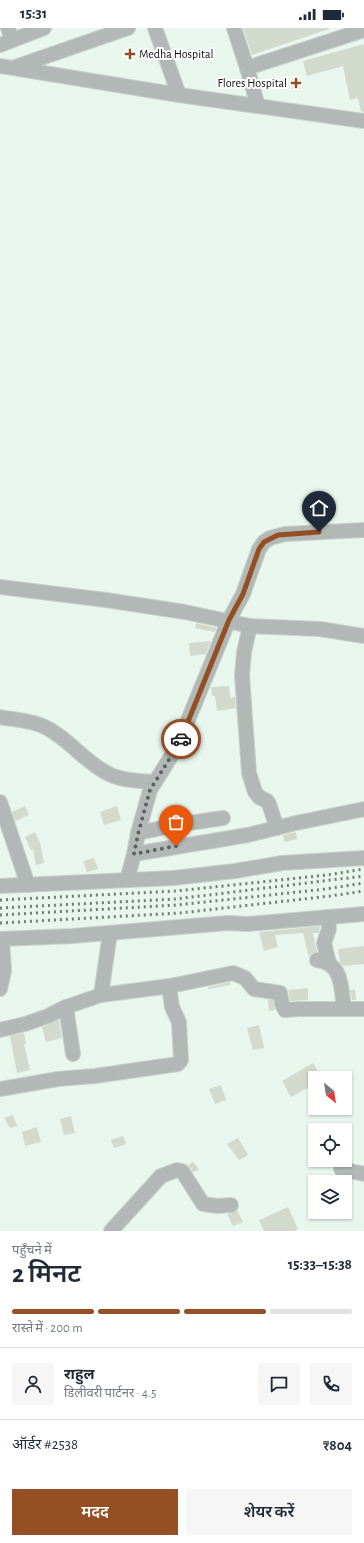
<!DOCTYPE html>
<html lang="hi">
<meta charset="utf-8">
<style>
:root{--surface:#fff;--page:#f6f6f7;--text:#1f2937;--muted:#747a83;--line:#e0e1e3;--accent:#944f24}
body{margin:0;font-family:"Alegreya Sans","Noto Sans Devanagari",sans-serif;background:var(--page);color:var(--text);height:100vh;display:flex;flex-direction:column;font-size:15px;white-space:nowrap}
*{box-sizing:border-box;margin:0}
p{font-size:13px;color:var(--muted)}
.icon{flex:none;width:22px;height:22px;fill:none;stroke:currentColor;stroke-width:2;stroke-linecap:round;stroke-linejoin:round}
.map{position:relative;height:1203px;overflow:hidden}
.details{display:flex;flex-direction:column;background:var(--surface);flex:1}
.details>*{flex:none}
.needle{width:26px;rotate:150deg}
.tools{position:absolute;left:308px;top:1043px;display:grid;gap:8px}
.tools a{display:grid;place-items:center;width:44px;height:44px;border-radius:0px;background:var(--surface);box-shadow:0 1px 3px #0004;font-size:20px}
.pin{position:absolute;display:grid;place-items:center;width:34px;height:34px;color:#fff;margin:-41px -17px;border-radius:50% 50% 50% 0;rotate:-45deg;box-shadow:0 0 4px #0007}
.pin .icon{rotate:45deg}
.courier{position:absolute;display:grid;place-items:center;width:40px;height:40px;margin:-20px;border:3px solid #944f24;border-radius:50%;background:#fff;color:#222;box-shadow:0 1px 5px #0007}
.summary em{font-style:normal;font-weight:600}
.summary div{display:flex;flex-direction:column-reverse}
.summary{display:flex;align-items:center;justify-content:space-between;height:68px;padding:0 12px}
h1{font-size:26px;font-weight:600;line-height:30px}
.bar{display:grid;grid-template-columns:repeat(4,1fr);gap:6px 4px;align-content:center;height:48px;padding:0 12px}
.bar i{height:5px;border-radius:3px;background:var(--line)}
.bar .current{background:var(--accent)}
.bar p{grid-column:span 4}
.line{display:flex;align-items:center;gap:10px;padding:0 12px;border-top:1px solid var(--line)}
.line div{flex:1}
.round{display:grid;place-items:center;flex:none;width:42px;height:42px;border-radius:0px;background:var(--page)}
.cta{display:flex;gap:8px;margin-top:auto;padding:8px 12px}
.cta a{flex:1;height:46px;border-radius:0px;background:var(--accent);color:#fff;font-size:16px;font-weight:600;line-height:46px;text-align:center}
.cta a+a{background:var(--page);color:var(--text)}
.status{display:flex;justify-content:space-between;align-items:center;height:28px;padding:0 20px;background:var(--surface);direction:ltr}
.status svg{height:11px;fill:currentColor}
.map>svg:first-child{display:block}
</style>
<div class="status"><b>15:31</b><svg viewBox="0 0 49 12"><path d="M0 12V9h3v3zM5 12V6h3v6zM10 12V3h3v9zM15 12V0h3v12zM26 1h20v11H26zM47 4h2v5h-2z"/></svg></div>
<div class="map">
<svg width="364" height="1203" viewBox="0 0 364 1203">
<rect width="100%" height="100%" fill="#e9f6ed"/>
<g fill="#d1dacd">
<path d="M 243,0 L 329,0 L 329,1 L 252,27 Z"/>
<path d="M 364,16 L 364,83 L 361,84 L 358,70 L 350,72 L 343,38 L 307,48 L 303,33 Z"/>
<path d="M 196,595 L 217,600 L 215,604 L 195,600 Z"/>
<path d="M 211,613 L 206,626 L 190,628 L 189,615 Z"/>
<path d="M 229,658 L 230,670 L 235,669 L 236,680 L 217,683 L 215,668 L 212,668 L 211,659 Z"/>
<path d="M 25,778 L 29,787 L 15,793 L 12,784 Z"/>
<path d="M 117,778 L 121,792 L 104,797 L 100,784 Z"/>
<path d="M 35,804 L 40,815 L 44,835 L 36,837 L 33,821 L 31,822 L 25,809 Z"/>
<path d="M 296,804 L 297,811 L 284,814 L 283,807 Z"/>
<path d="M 94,830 L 98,841 L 87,844 L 83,833 Z"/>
<path d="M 320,898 L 319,905 L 313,905 L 317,924 L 311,926 L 309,929 L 303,905 L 275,907 L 278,919 L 264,923 L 259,904 Z"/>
<path d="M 364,918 L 364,936 L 343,938 L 340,934 L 338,921 Z"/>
<path d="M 230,954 L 230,957 L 208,961 L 208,959 Z"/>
<path d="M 308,960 L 308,972 L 290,973 L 288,962 Z"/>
<path d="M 350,962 L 355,962 L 356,972 L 352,972 Z"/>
<path d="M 268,972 L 273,972 L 275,982 L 269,983 Z"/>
<path d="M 59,992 L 62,1010 L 46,1014 L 42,999 Z"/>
<path d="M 259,997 L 264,1020 L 253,1022 L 247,1000 Z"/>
<path d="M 24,1005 L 26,1016 L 24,1016 L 30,1042 L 17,1045 L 10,1008 Z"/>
<path d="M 313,1035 L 319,1045 L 319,1048 L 310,1053 L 313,1057 L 291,1069 L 282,1053 Z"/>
<path d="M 221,1057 L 226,1072 L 215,1076 L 209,1061 Z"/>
<path d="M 13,1087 L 17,1098 L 10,1100 L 4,1090 Z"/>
<path d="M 71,1088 L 75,1105 L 64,1107 L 60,1091 Z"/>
<path d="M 37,1099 L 41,1114 L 25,1118 L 22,1104 Z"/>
<path d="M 123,1108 L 126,1116 L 114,1120 L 111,1112 Z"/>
<path d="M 238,1110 L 248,1127 L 239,1132 L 227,1116 Z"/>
<path d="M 193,1134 L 199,1141 L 193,1144 L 188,1137 Z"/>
<path d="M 288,1179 L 298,1201 L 294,1203 L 264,1203 L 259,1192 Z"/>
<path d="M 237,1182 L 243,1194 L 233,1198 L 227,1186 L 232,1185 Z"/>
</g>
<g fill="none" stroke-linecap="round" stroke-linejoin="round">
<defs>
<g id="minor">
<path d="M 8,0 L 12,12"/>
<path d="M 155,0 L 179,67"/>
<path d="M 234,0 L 247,40 L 364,2"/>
<path d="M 0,17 L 44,0"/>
<path d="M 0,38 L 179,67 L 364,93"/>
<path d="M 15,39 L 128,0"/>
<path d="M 247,40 L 258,78"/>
<path d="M 0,559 L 106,572 L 185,584 L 250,598 L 320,601 L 364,608"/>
<path d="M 250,598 L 244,624 L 242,647 L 249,745 L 255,764 L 259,769 L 267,773 L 269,776 L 277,800"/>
<path d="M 0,689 C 15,692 31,692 45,699 C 68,710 85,734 107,745 C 122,753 139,753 155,754"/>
<path d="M 0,774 L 28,857"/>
<path d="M 138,805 L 176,797 L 223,790"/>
<path d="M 134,826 L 248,807 L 296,795 L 364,781"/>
<path d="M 127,852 L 134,826 L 138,805 L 150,762 L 177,719 L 229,592 L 243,566 L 259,521 L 264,514 L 270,510 L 285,506 L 364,502"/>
<path d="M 0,858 L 173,850 L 235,843 L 282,835 L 364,830"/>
<path d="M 328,889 L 329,901 L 324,915 L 329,935"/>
<path d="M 0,911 L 72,908 L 228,895 L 248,896 L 364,886"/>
<path d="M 317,932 C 343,935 341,960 344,981"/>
<path d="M 0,961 L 4,943 L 2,911"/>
<path d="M 101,967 L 110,905"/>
<path d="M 66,979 L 73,1026"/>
<path d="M 0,1002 L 25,996 L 48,988 L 66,979 L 101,967 L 170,958 L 233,945 L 245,950 L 254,961 L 280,965 L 282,976 L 285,982 L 299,981 L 364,981"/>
<path d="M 0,1061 L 58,1051 L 95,1048 L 178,1036 L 181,1032 L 179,994 L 172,979 L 169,958"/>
<path d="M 341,1141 L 364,1146"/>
<path d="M 111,1203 L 161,1148 L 177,1142 L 182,1143 L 203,1176 L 217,1178 L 231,1177"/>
</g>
</defs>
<use href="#minor" stroke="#c6d2c9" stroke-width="16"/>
<use href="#minor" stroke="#b1b8b6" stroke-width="14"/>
<g stroke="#737b75" stroke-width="3" stroke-dasharray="2 4" stroke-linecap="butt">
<path d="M 0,872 L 176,863 L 327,847 L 364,841"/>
<path d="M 0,880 L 176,871 L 364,848"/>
<path d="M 0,887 L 177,877 L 326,861 L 364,855"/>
<path d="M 0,895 L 180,885 L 330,868 L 364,863"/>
</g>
</g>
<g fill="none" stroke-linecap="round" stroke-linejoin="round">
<path stroke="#5b625d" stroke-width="4" stroke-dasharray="0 7.2" d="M 176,818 L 134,826 L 138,806 L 150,762 L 177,719 L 181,711"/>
<path stroke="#944f24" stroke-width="5" d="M 181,711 L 212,634 L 229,592 L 243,566 L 259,521 L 264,514 L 278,507 L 319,504"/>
</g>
<g fill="#944f24" stroke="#fff" stroke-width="1.5">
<path d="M128 20h4v4h4v4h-4v4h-4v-4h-4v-4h4z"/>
<path d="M294 49h4v4h4v4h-4v4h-4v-4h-4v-4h4z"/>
</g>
<g text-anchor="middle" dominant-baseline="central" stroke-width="4" stroke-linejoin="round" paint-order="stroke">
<g font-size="12" fill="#0e120f" stroke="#fff" text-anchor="start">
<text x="139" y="26">Medha Hospital</text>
<text x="287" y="55" text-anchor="end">Flores Hospital</text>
</g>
</g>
</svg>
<div class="tools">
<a><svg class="needle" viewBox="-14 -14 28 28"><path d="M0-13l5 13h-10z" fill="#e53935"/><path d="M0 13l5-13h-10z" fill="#747a83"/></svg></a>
<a><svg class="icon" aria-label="locate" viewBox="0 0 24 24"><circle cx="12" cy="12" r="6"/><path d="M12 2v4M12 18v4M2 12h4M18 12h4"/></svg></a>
<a><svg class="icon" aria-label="layers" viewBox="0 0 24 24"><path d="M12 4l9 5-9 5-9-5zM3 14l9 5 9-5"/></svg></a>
</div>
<div class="pin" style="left:176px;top:818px;background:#ea580c"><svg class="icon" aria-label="bag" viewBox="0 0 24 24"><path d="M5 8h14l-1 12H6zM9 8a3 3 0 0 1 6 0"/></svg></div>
<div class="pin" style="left:319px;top:504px;background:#1f2937"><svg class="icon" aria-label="home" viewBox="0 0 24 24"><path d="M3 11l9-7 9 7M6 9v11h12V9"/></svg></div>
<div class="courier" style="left:181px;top:711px"><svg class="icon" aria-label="car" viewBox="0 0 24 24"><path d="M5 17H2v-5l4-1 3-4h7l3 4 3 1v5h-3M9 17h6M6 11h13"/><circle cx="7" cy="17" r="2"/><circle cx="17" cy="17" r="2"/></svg></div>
</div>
<section class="details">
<div class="summary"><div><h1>2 मिनट</h1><p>पहुँचने में</p></div><em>15:33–15:38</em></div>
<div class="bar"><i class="current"></i><i class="current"></i><i class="current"></i><i></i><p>रास्ते में · 200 m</p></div>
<div class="line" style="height:72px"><a class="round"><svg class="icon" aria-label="person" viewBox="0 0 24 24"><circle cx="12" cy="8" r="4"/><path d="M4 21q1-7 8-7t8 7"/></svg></a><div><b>राहुल</b><p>डिलीवरी पार्टनर · 4.5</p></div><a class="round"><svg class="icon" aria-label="chat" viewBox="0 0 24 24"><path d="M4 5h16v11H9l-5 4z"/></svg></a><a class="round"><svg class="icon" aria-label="phone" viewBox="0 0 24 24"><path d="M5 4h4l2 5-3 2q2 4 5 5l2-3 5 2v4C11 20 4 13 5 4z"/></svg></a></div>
<div class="line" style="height:52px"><div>ऑर्डर #2538</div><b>₹804</b></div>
<div class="cta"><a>मदद</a><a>शेयर करें</a></div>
</section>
